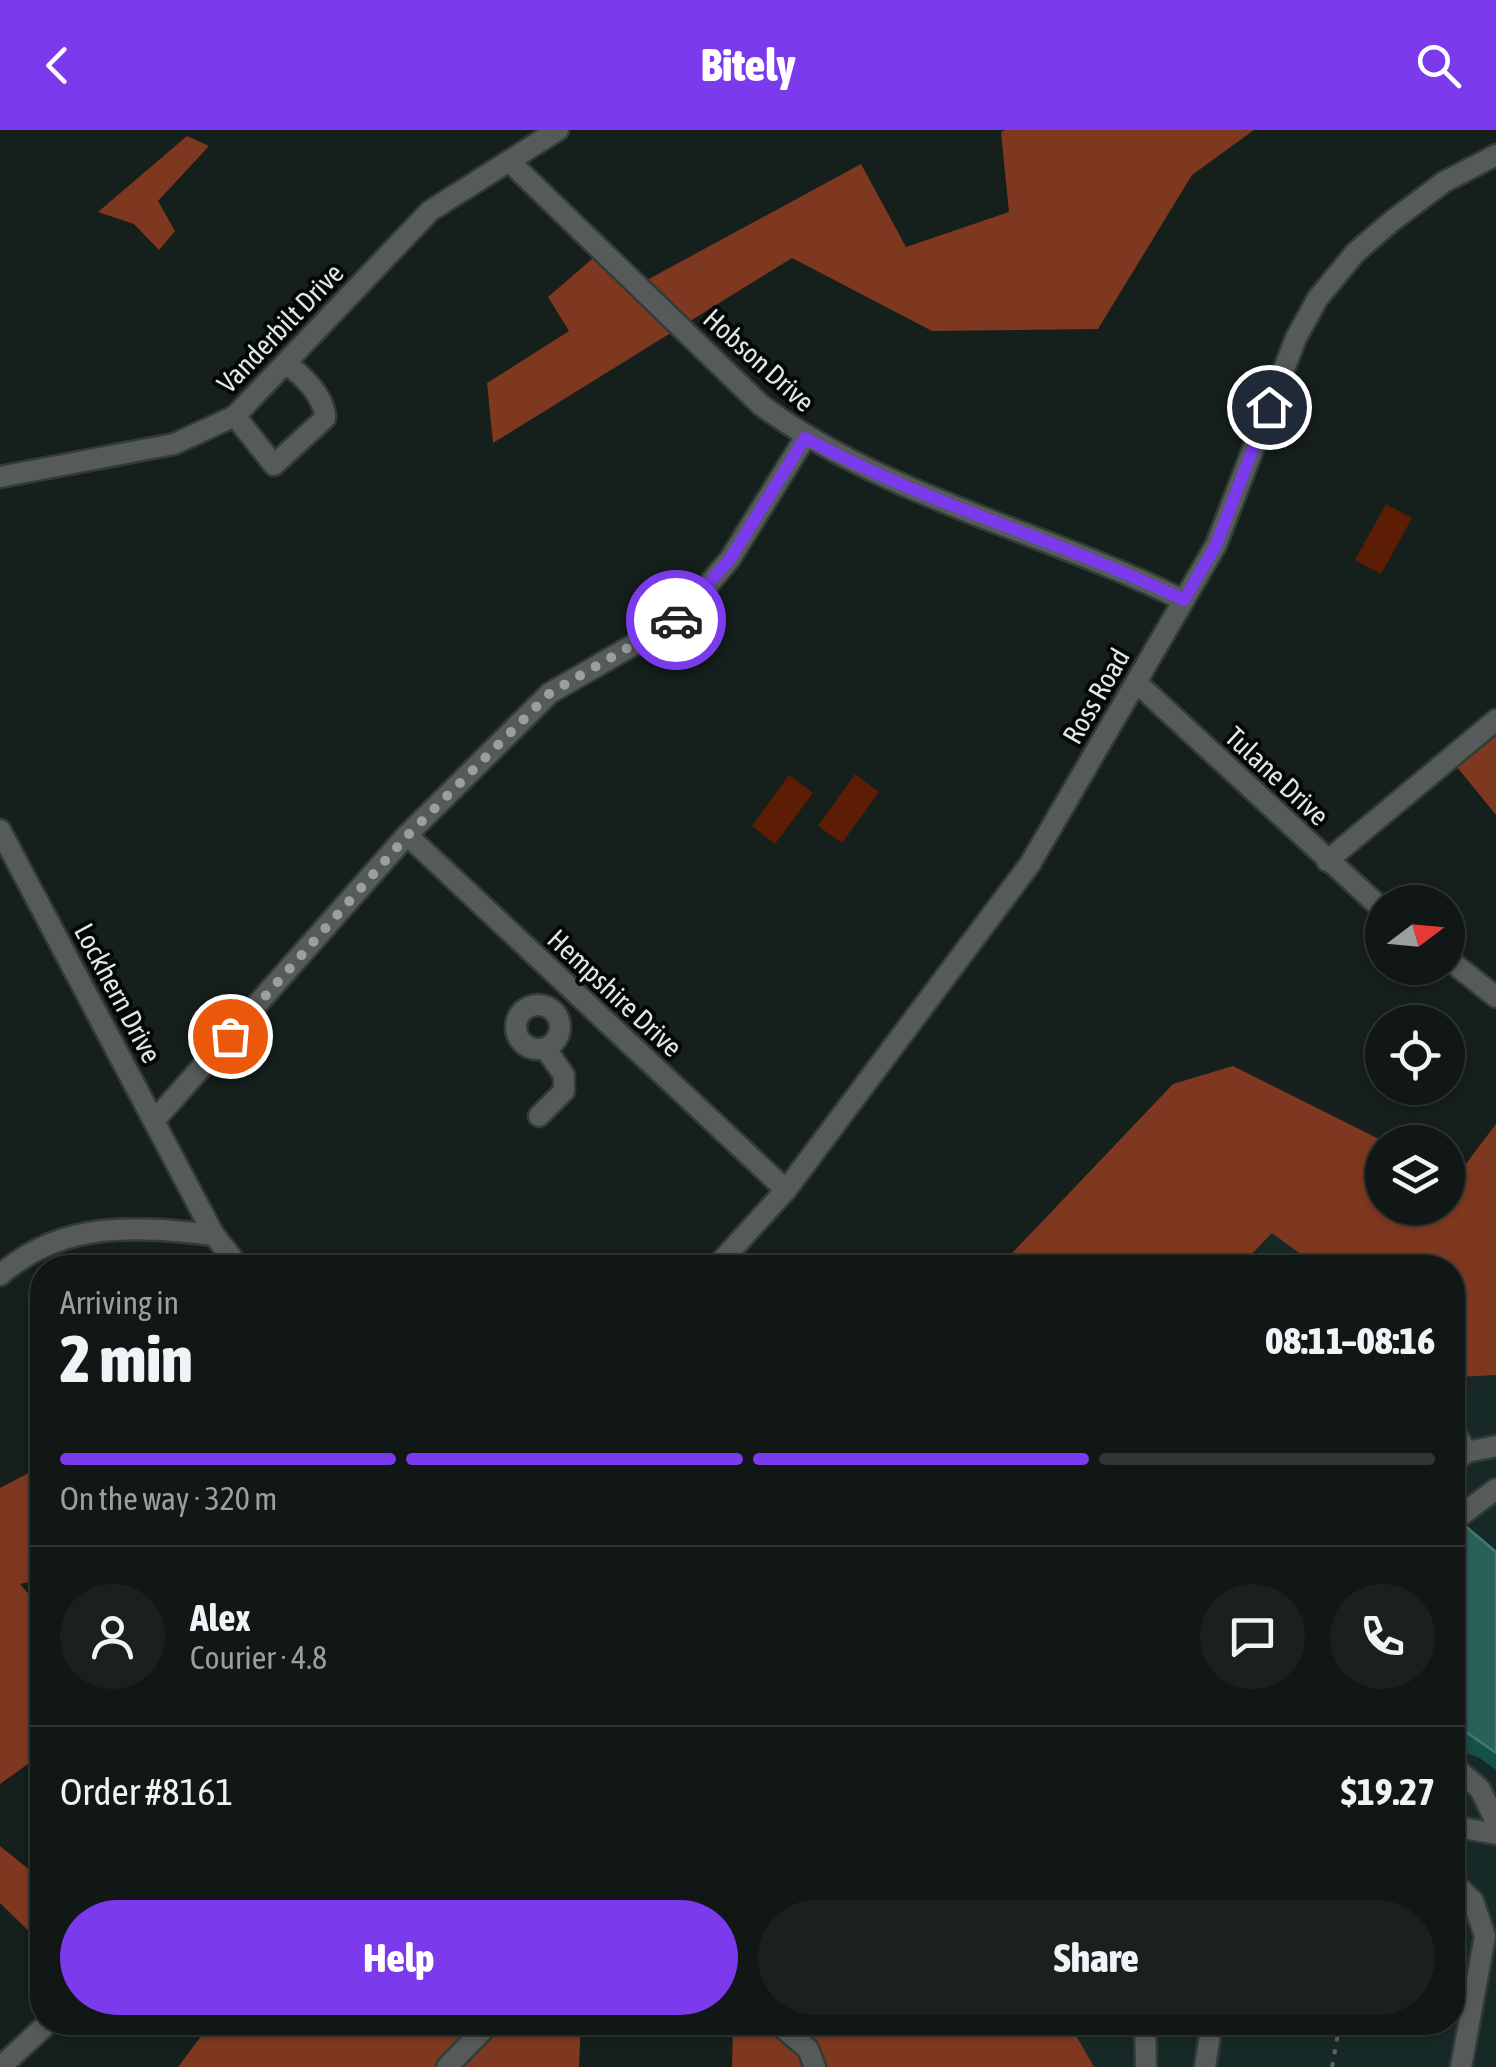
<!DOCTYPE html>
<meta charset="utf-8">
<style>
:root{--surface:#101715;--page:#19201e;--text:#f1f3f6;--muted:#9c9fa0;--line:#303634;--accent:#7c3aed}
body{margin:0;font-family:"Asap Condensed",sans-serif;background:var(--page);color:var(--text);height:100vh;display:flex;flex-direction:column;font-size:38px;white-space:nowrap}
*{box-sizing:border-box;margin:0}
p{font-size:32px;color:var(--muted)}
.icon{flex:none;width:55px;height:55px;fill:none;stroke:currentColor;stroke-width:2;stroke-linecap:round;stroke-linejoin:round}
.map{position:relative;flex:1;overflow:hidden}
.panel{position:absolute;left:30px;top:1125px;width:1435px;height:780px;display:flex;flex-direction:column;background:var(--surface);border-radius:40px;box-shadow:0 2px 8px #0004,0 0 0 2px var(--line)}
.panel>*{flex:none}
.needle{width:65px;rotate:74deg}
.buttons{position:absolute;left:1365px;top:755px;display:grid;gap:20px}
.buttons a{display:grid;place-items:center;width:100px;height:100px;border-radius:50%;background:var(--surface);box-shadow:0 2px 8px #0004,0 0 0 2px var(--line);font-size:50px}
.pin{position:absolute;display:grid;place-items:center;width:85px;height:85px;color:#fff;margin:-42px;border:5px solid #fff;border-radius:50%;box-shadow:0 2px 10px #0007}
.courier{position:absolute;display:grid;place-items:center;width:100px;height:100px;margin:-50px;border:8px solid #7c3aed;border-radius:50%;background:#fff;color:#222;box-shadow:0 2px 12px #0007}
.headline em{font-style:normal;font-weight:800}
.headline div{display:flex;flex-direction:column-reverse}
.headline{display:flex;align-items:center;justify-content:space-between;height:170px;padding:0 30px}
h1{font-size:65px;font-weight:800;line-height:75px}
.bar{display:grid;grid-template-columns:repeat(4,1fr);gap:15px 10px;align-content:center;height:120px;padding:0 30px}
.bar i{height:12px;border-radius:8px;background:var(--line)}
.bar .current{background:var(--accent)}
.bar p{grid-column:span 4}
.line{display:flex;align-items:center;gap:25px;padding:0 30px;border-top:2px solid var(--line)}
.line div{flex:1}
.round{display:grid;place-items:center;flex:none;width:105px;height:105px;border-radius:52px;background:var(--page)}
.action{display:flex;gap:20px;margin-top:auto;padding:20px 30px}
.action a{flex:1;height:115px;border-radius:60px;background:var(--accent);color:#fff;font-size:40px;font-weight:800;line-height:115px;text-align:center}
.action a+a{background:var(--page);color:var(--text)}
header{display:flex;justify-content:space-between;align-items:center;height:130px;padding:0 30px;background:var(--accent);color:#fff;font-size:45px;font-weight:800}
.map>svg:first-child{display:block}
</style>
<header><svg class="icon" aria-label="back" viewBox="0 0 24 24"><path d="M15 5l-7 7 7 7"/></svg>Bitely<svg class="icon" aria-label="search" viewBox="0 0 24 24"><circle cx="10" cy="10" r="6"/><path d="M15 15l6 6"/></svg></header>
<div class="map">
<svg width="1496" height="1937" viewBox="0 0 1496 1937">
<rect width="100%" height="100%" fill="#151f1c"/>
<g fill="#172926">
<path d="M 1272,1102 L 1318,1137 L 1239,1138 Z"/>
<path d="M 1453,1241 L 1461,1247 L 1496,1245 L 1496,1937 L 1094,1937 L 1069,1893 L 1452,1892 Z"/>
</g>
<g fill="#5c1d04">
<path d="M 1386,374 L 1412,388 L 1381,444 L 1355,430 Z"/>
<path d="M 855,644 L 879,662 L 842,713 L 818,696 Z"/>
<path d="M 789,645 L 813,663 L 775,714 L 752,696 Z"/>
</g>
<g fill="#7e3820">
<path d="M 1005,0 L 1254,0 L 1192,45 L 1098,199 L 932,201 L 792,128 L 493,313 L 487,253 L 569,201 L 548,167 L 599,123 L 634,157 L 861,34 L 906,117 L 1009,82 L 1001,2 Z"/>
<path d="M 187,6 L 209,16 L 158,71 L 175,101 L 159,120 L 134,94 L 98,82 Z"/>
<path d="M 1496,606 L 1496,685 L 1457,637 Z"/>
<path d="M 1233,936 L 1385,1012 L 1382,1078 L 1448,1078 L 1448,1044 L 1456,1047 L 1496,994 L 1496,1245 L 1461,1247 L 1453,1241 L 1452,1138 L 1318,1137 L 1272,1103 L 1239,1137 L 999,1137 L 1173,954 Z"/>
<path d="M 42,1336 L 42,1449 L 20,1454 L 42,1480 L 42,1537 L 36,1536 L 42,1624 L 0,1654 L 0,1358 Z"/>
<path d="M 0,1716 L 42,1750 L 42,1814 L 0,1773 Z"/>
<path d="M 733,1892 L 1069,1893 L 1094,1937 L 732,1937 Z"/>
<path d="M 211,1893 L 581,1893 L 579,1937 L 178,1937 Z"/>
</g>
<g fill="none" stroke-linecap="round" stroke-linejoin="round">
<defs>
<g id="minor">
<path d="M 510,32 L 761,275 C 887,368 1044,401 1183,470"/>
<path d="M 235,286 L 274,335 L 325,288 C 325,268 303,244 285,234"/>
<path d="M 0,347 L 174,314 L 235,286 L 430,81 L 558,0"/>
<path d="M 1136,552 L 1382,779"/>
<path d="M 0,700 L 214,1105"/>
<path d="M 407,705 L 786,1060"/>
<path d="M 1327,731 L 1496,590"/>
<path d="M 1448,829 L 1496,867"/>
<circle cx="538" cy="897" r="22"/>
<path d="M 539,986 L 564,961 L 564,945 L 545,918"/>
<path d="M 154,991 L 407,705 L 550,563 L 680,488 L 730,429 L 805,308"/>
<path d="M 715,1138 L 786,1060 L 1030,734 L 1216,415 L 1296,208 L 1318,168 L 1356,122 L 1392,91 L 1444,52 L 1496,25"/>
<path d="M 0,1145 C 63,1090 136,1096 214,1105 L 240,1138"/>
<path d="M 1452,1298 L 1467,1322"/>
<path d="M 1452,1333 L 1467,1322 L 1496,1316"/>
<path d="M 1452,1392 L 1496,1359"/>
<path d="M 1452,1635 L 1480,1659 L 1496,1692"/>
<path d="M 1452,1696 L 1496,1704"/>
<path d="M 1452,1751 L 1473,1771 L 1485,1806 L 1461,1937"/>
<path d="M 776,1892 L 808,1919 L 815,1937"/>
<path d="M 1145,1892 L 1146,1937"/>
<path d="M 6,1932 L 49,1892"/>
<path d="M 447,1937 L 491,1892"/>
<path d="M 1205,1937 L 1212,1892"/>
</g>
</defs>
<use href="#minor" stroke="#313b38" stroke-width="25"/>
<path stroke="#5c6462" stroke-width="4" stroke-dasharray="5 8" stroke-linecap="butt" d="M 1332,1937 L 1340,1892"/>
<use href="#minor" stroke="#565b5a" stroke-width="20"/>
</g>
<path fill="#135149" d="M 1452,1392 L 1496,1422 L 1496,1640 L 1478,1627 L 1452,1619 Z"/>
<path fill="#29615a" stroke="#46766f" stroke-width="2.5" d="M 1452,1392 L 1463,1394 L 1496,1422 L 1496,1623 L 1452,1592 Z"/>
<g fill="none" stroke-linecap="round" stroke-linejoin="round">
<path stroke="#99a19f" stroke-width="10" stroke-dasharray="0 18" d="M 230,906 L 407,706 L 550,563 L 676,490"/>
<path stroke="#7c3aed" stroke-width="12" d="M 676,490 L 730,429 L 805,308 C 925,374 1060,410 1184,470 L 1216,415 L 1269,277"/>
</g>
<g text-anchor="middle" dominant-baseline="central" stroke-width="8" stroke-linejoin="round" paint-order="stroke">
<g font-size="28" fill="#e0e7e5" stroke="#040807">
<text transform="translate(280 198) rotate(-46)">Vanderbilt Drive</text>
<text transform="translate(759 230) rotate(42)">Hobson Drive</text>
<text transform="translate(1096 566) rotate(-60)">Ross Road</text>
<text transform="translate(1277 646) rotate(43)">Tulane Drive</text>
<text transform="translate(118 863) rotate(62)">Lockhern Drive</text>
<text transform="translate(615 863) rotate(43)">Hempshire Drive</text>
</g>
</g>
</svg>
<div class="buttons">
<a><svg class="needle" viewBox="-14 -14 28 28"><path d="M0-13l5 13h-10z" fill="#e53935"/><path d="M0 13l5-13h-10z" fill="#9c9fa0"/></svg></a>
<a><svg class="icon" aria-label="locate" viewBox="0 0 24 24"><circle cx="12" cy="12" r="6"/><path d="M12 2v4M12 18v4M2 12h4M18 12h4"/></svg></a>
<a><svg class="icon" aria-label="layers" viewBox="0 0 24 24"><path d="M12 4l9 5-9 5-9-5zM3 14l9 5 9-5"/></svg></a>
</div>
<div class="pin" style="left:230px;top:906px;background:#ea580c"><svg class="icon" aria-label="bag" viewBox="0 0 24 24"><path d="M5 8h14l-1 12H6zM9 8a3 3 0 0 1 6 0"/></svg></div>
<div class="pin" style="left:1269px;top:277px;background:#1f2937"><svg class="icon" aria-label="home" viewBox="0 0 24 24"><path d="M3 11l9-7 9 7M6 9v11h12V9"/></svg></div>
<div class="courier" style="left:676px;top:490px"><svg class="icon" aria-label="car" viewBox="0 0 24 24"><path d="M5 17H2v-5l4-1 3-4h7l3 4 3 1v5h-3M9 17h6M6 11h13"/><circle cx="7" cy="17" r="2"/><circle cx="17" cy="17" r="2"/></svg></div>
<section class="panel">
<div class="headline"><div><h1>2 min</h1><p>Arriving in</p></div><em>08:11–08:16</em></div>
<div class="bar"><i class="current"></i><i class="current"></i><i class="current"></i><i></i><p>On the way · 320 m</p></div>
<div class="line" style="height:180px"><a class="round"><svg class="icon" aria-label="person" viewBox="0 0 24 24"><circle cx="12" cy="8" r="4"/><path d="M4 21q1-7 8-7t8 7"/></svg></a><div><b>Alex</b><p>Courier · 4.8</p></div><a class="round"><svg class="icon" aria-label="chat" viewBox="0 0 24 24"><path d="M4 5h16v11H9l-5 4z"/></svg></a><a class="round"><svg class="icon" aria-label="phone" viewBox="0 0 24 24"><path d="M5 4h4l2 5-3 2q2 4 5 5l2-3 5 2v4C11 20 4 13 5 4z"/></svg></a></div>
<div class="line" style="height:130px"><div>Order #8161</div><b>$19.27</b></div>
<div class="action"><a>Help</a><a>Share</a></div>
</section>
</div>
